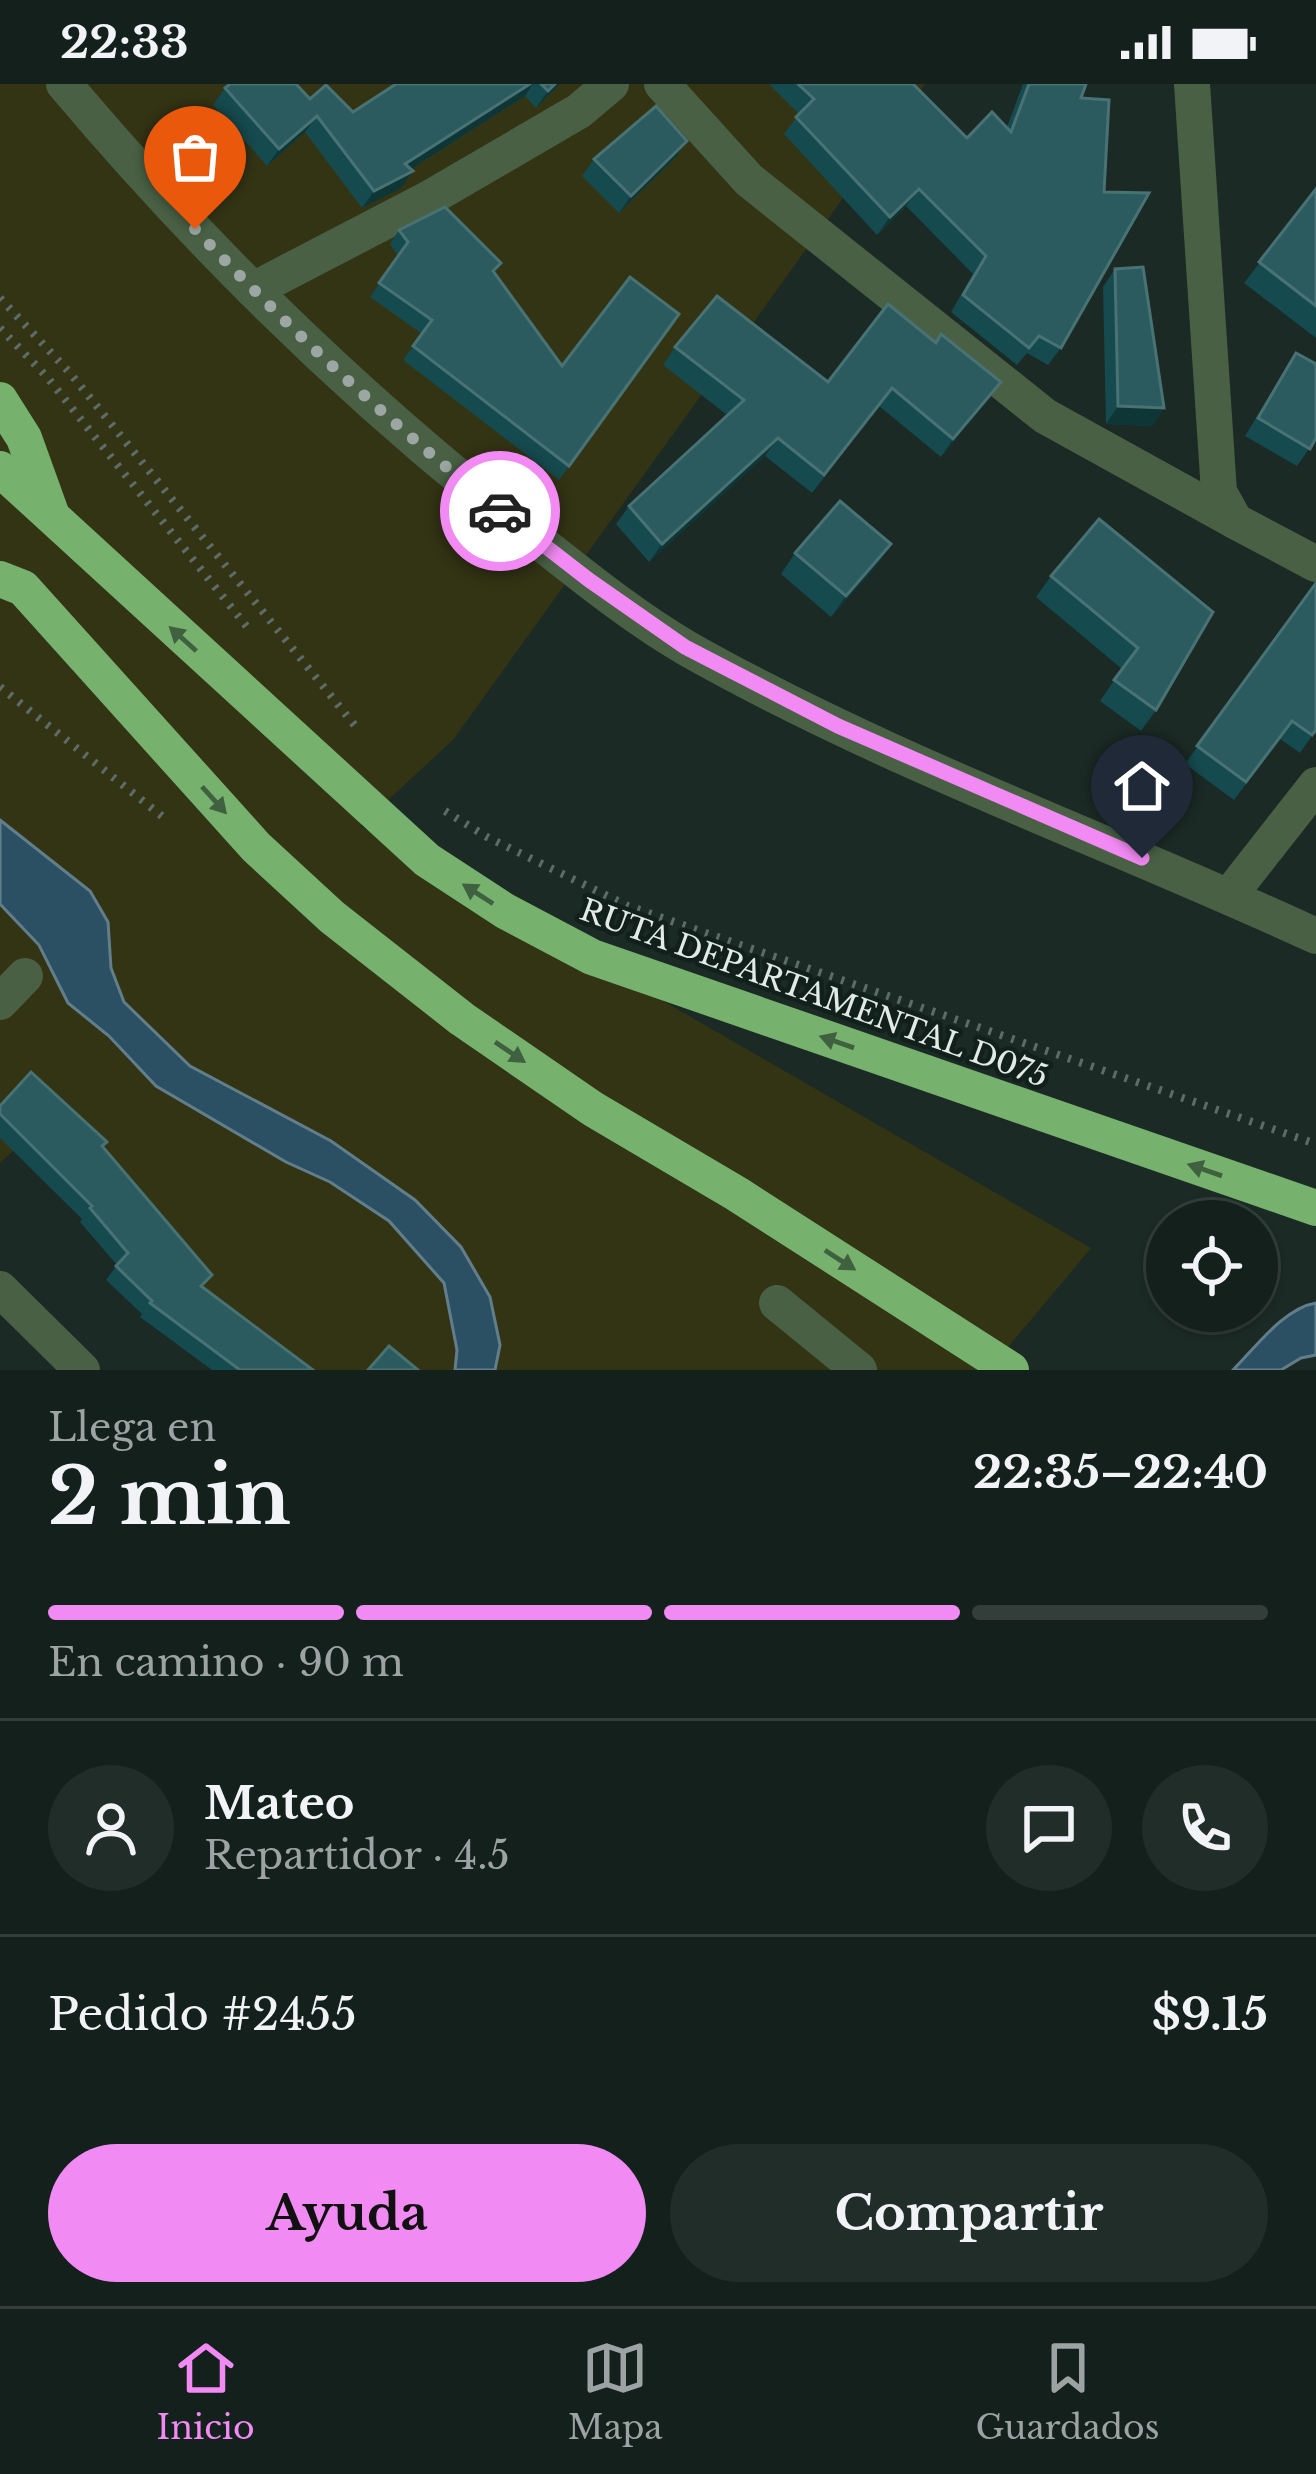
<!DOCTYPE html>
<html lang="es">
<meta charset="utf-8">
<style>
:root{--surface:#14201c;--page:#212d29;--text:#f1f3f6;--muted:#9da3a3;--line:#333e3b;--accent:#f28af3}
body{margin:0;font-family:"Libre Baskerville",serif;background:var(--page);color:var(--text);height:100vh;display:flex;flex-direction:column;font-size:45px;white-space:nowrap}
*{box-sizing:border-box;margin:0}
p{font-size:39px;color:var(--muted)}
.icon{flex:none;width:66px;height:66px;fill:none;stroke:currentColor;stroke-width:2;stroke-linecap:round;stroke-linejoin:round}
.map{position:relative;height:1286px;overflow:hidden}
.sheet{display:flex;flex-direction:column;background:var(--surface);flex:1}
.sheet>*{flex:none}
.buttons{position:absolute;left:1146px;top:1116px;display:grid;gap:24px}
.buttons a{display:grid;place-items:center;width:132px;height:132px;border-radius:50%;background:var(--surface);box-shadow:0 3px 9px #0004,0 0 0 3px var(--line);font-size:60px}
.pin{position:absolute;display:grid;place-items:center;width:102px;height:102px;color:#fff;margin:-123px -51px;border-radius:50% 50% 50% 0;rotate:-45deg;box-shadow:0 0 12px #0007}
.pin .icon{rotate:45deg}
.courier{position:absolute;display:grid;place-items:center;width:120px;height:120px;margin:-60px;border:9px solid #f28af3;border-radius:50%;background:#fff;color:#222;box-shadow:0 3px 15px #0007}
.headline em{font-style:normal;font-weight:800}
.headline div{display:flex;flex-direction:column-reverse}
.headline{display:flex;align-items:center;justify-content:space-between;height:204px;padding:0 48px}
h1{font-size:78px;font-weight:800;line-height:90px}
.bar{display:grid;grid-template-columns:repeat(4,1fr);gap:18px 12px;align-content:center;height:144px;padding:0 48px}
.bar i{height:15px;border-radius:9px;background:var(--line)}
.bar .selected{background:var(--accent)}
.bar p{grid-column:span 4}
.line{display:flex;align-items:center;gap:30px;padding:0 48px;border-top:3px solid var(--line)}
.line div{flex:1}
.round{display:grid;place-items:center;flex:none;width:126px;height:126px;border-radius:63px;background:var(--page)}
.cta{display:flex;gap:24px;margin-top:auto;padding:24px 48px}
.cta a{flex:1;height:138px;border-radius:72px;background:var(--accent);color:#111;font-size:48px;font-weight:800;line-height:138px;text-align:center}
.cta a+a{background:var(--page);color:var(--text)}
.status{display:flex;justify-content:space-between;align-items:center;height:84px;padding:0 60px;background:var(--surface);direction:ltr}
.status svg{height:33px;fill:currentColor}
.tab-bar{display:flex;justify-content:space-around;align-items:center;height:168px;border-top:3px solid var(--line);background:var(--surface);font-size:33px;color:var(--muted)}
.tab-bar a{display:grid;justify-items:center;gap:6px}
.tab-bar .selected{color:var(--accent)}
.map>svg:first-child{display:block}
</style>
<div class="status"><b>22:33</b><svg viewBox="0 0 49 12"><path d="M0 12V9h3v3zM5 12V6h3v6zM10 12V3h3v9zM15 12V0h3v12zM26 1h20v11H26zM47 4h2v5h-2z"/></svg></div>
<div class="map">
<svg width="1316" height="1286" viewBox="0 0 1316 1286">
<rect width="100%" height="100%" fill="#1b2a25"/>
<path fill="#333414" d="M 0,0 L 925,0 L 453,656 L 360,742 L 1091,1164 L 989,1286 L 290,1286 L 39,1043 L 0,1079 Z"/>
<g fill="#2b5064" stroke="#627e8b" stroke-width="3">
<path d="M 0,736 L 90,807 L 108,838 L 111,884 L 124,918 L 190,982 L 331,1057 L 415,1116 L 461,1163 L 490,1213 L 500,1261 L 495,1286 L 455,1286 L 457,1266 L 444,1199 L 389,1137 L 330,1098 L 286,1078 L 156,1002 L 109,952 L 68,919 L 39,861 L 0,820 Z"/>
<path d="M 1316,1219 L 1316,1271 L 1301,1274 L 1281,1286 L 1233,1286 C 1255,1264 1284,1224 1316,1219 Z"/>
</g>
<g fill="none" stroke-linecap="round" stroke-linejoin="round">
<g stroke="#5e6b67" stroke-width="8" stroke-dasharray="3 9" stroke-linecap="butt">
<path d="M 0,214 L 70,289 L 356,643"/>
<path d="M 0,244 L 47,293 L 251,548"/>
<path d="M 0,603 L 163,733"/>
<path d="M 445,727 L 487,753 L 628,822 L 1316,1060"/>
</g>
<g stroke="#496045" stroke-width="36">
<path d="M 64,0 C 202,164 358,316 527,448 C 578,488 631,532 688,565 C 888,678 1108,756 1316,852"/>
<path d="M 662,0 L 749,96 L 1045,332 L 1235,437"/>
<path d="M 1192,0 L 1219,408 L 1235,437 L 1316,480"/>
<path d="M 253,206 L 428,115 L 579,27 L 611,0"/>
<path d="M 1229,812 L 1316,701"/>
<path d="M 0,918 L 25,892"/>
<path d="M 0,1205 L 82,1286"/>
<path d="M 777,1219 L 859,1286"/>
</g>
<g stroke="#76b16d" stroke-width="36">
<path d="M 0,316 L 24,354 L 51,429"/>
<path d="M 0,385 L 427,776 L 505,827 L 592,873 L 1316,1124"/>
<path d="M 0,495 L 23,504 L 256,763 L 332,833 L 462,935 L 593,1025 L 737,1110 L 1011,1286"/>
</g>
</g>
<g fill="#154a4e">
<path d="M 396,0 L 560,0 L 536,24 L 525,12 L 411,85 L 401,104 L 362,124 L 305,48 L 267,82 L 213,21 L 225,4 L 310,15 L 353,28 Z"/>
<path d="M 769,0 L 913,0 L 967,54 L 1007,43 L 1023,0 L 1086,0 L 1081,14 L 1061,264 L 1048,281 L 1027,269 L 1017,281 L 951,228 L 973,190 L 906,122 L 877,151 L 784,50 L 799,30 Z"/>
<path d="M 675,74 L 619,129 L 582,92 L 594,75 Z"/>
<path d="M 1316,105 L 1316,254 L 1244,199 Z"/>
<path d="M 399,146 L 501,179 L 494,188 L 562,282 L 679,230 L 559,396 L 403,276 L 422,250 L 370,213 L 398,172 L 390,160 Z"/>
<path d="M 1115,185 L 1164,324 L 1152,342 L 1106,340 L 1103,203 Z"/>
<path d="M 936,258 L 1001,298 L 941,373 L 879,322 L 812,409 L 765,372 L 649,478 L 616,440 L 629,422 L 727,331 L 663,281 L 675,263 L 828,298 Z"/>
<path d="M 1296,269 L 1316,355 L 1297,382 L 1245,352 Z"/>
<path d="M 1099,435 L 1156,626 L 1141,647 L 1100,617 L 1122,585 L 1036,513 L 1051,492 Z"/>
<path d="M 891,460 L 876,482 L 831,533 L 781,490 L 795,469 Z"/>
<path d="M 1316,499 L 1316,646 L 1300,669 L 1280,655 L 1234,716 L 1185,680 Z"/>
<path d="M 0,1022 L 107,1058 L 103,1063 L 203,1204 L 313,1286 L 212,1286 L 140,1233 L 142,1230 L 106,1196 L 117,1181 L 80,1138 L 82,1135 L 0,1054 Z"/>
</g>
<g fill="#0e3636">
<path d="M 530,0 L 533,0 L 525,12 L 394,96 L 405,80 Z"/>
<path d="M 555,0 L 560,0 L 536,24 L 548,7 Z"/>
<path d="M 317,32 L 305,48 L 267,82 L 279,65 Z"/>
<path d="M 687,57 L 675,74 L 619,129 L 631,112 Z"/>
<path d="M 413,87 L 401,104 L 362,124 L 374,107 Z"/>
<path d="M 919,105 L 906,122 L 877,151 L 890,133 Z"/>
<path d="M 1001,298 L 988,316 L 941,373 L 953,355 Z"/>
<path d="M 1118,322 L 1164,324 L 1152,342 L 1106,340 Z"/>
<path d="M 778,354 L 765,372 L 649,478 L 662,460 Z"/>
<path d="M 891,460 L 876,482 L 831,533 L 846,512 Z"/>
</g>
<g fill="#2b5b5e" stroke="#487274" stroke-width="3">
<path d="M 230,0 L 296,0 L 310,15 L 326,1 L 353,28 L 396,0 L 530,0 L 405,80 L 413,87 L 374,107 L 317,32 L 279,65 L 225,4 Z"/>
<path d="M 541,0 L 555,0 L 548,7 Z"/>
<path d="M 798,0 L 913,0 L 967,54 L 992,28 L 1011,48 L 1029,0 L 1086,0 L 1081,14 L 1109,16 L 1104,108 L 1149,109 L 1061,264 L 1039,252 L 1029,264 L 963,211 L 986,172 L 919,105 L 890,133 L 796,33 L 814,15 Z"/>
<path d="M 656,22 L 687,57 L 631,112 L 594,75 Z"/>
<path d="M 1316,105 L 1316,222 L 1259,178 Z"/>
<path d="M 445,123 L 501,179 L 493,187 L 562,282 L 630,193 L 679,230 L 569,382 L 413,262 L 432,236 L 379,199 L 408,158 L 399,146 Z"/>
<path d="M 1143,183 L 1164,324 L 1118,322 L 1115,185 Z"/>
<path d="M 717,212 L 828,298 L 888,220 L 936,259 L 941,250 L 1001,298 L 953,355 L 892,304 L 824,391 L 778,354 L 662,460 L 629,422 L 744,316 L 675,263 Z"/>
<path d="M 1296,269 L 1316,280 L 1316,354 L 1310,365 L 1258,334 Z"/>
<path d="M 840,417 L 891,460 L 846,512 L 795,469 Z"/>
<path d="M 1099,435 L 1213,528 L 1156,626 L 1114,596 L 1138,564 L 1051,492 Z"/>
<path d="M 1316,499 L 1316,646 L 1312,651 L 1292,637 L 1246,698 L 1197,662 Z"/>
<path d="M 31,988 L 107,1058 L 102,1062 L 212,1191 L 201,1202 L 313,1286 L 240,1286 L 150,1219 L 152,1217 L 116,1182 L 128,1169 L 90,1124 L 92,1122 L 0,1030 L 0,1022 Z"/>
<path d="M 389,1262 L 418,1286 L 368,1286 Z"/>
</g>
<defs><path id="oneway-solid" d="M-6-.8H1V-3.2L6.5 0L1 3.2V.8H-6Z" transform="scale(3)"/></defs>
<g fill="#3f6140">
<use href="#oneway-solid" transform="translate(183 555) rotate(-138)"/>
<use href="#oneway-solid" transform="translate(214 716) rotate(48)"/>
<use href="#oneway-solid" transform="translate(478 810) rotate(-147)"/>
<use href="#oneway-solid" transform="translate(837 958) rotate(-161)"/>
<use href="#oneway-solid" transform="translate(510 968) rotate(34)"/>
<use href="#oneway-solid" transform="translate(1205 1086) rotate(-161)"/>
<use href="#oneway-solid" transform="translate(840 1176) rotate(33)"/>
</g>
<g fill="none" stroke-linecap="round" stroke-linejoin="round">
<path stroke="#9ca7a3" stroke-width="12" stroke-dasharray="0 21.6" d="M 195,145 C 290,246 392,341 500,427"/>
<path stroke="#f28af3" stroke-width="15" d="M 500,427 L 589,496 L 685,563 L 838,642 L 1142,774"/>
</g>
<g text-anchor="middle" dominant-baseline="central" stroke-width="9" stroke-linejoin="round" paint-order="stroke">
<g font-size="30" fill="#e1eae7" stroke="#12201b">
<text transform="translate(814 909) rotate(20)">RUTA DEPARTAMENTAL D075</text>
</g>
</g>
</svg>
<div class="buttons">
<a><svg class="icon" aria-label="locate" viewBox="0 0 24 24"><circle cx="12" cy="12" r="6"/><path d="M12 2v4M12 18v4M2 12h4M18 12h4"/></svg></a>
</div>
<div class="pin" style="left:195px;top:145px;background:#ea580c"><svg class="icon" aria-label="bag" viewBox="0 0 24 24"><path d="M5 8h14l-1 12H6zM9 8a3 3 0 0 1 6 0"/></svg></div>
<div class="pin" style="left:1142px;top:774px;background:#1f2937"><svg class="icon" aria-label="home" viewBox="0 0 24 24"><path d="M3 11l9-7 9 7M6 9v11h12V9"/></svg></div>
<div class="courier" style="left:500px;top:427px"><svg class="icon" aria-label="car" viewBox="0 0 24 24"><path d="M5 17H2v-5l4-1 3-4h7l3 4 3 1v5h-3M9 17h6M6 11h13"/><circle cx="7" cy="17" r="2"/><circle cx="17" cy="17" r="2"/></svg></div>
</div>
<section class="sheet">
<div class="headline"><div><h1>2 min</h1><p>Llega en</p></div><em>22:35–22:40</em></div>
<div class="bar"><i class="selected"></i><i class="selected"></i><i class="selected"></i><i></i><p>En camino · 90 m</p></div>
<div class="line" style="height:216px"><a class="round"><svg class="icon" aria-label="person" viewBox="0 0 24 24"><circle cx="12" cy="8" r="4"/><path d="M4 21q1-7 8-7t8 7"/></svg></a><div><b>Mateo</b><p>Repartidor · 4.5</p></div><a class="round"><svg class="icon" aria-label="chat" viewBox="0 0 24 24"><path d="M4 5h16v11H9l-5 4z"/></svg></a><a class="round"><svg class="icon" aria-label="phone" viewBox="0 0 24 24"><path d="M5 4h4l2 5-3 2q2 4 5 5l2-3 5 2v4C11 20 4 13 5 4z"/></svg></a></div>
<div class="line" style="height:156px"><div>Pedido #2455</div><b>$9.15</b></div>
<div class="cta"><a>Ayuda</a><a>Compartir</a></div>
</section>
<nav class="tab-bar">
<a class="selected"><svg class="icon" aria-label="home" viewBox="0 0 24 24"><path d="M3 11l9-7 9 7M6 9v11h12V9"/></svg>Inicio</a>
<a><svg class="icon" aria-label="map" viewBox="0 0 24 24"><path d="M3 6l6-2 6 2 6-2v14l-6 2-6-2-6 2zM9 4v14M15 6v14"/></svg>Mapa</a>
<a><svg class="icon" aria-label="saved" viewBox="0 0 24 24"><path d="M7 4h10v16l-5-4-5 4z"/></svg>Guardados</a>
</nav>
